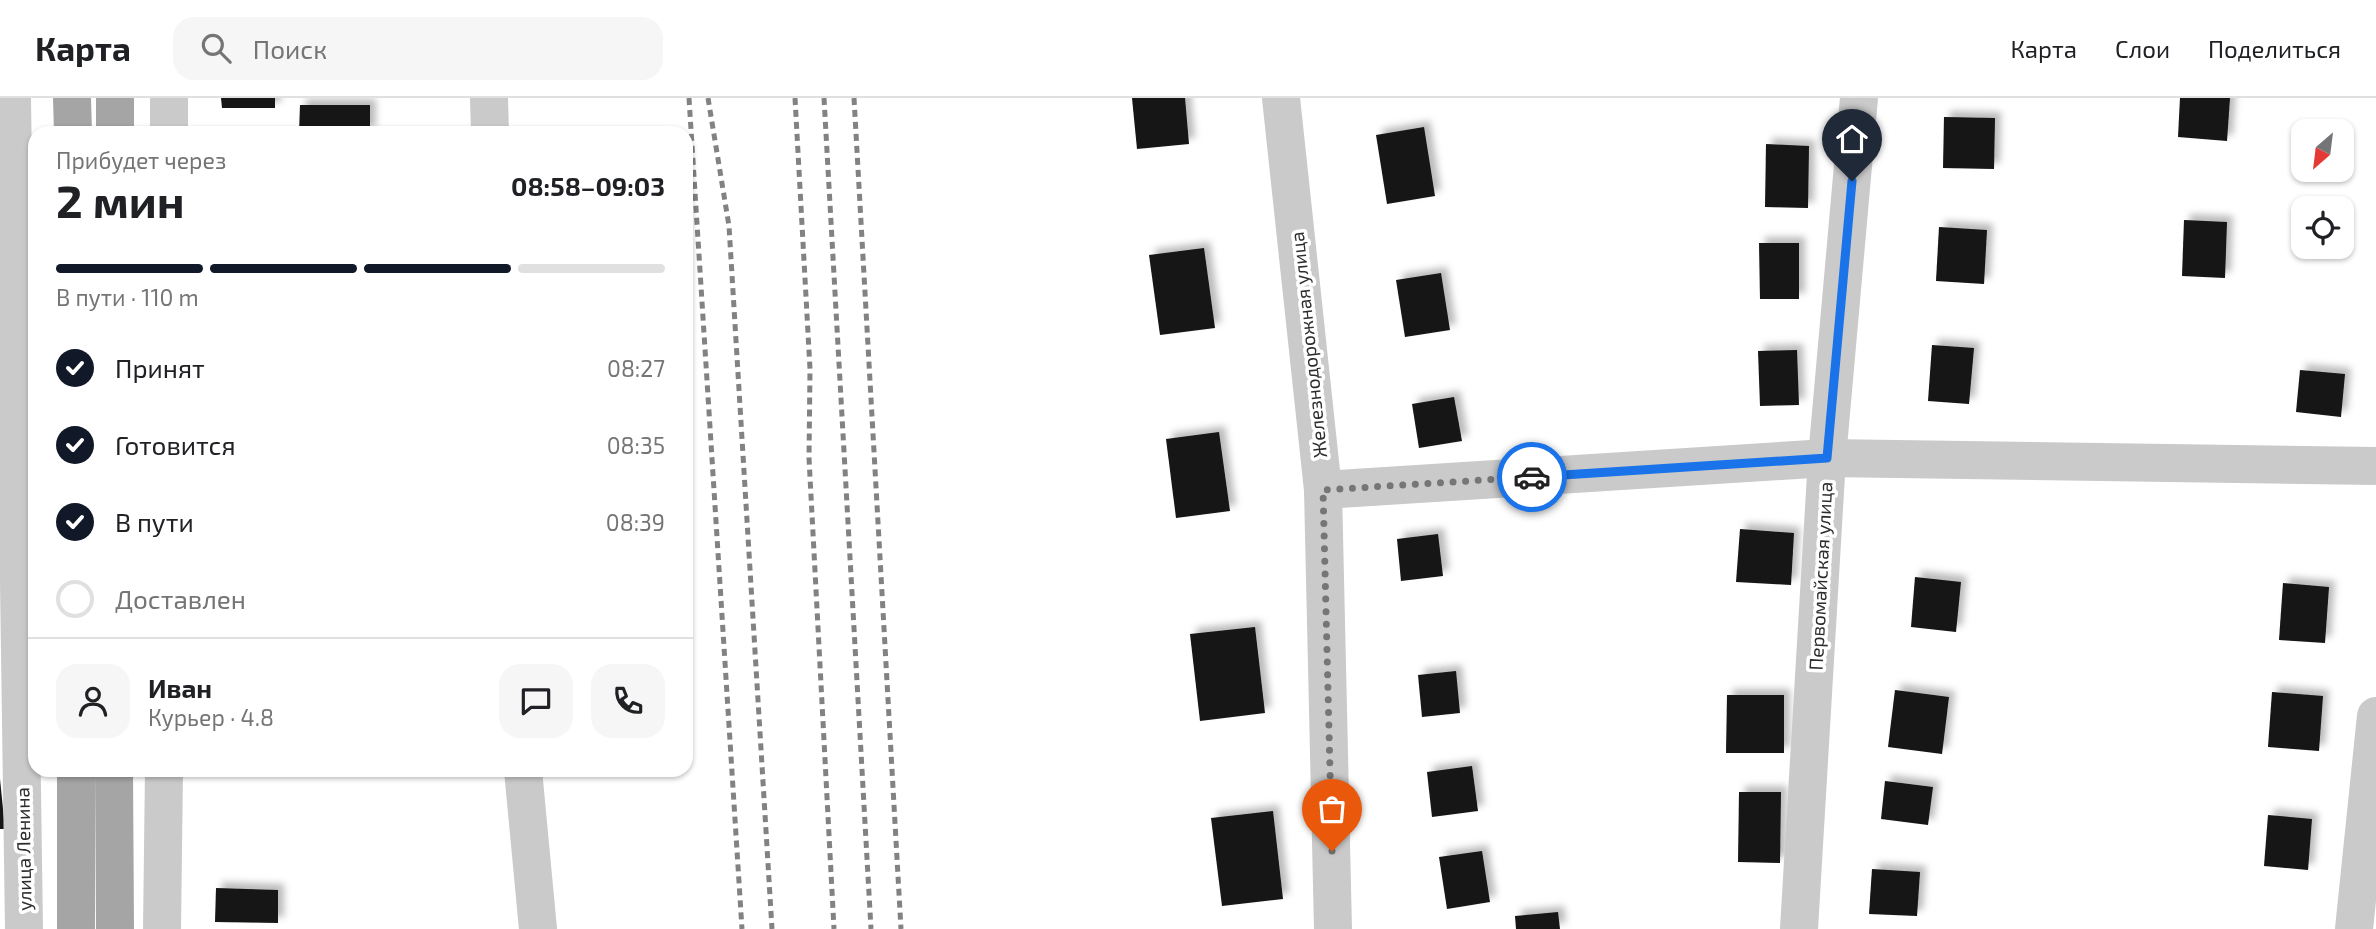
<!DOCTYPE html>
<html lang="ru">
<meta charset="utf-8">
<style>
:root{--surface:#fff;--page:#f6f6f6;--text:#202124;--muted:#757577;--line:#e0e0e0;--accent:#111827}
body{margin:0;font-family:"Exo 2",sans-serif;background:var(--page);color:var(--text);height:100vh;display:flex;flex-direction:column;font-size:26px;white-space:nowrap}
*{box-sizing:border-box;margin:0}
p{font-size:23px;color:var(--muted)}
.icon{flex:none;width:38px;height:38px;fill:none;stroke:currentColor;stroke-width:2;stroke-linecap:round;stroke-linejoin:round}
.map{position:relative;flex:1;overflow:hidden}
.sheet{position:absolute;left:28px;top:28px;width:665px;height:651px;display:flex;flex-direction:column;background:var(--surface);border-radius:21px;box-shadow:0 2px 5px #0004}
.sheet>*{flex:none}
.needle{width:46px;rotate:208deg}
.controls{position:absolute;left:2291px;top:21px;display:grid;gap:14px}
.controls a{display:grid;place-items:center;width:63px;height:63px;border-radius:14px;background:var(--surface);box-shadow:0 2px 5px #0004;font-size:35px}
.pin{position:absolute;display:grid;place-items:center;width:60px;height:60px;color:#fff;margin:-72px -30px;border-radius:50% 50% 50% 0;rotate:-45deg;box-shadow:0 0 7px #0007}
.pin .icon{rotate:45deg}
.courier{position:absolute;display:grid;place-items:center;width:70px;height:70px;margin:-35px;border:5px solid #1a73e8;border-radius:50%;background:#fff;color:#222;box-shadow:0 2px 9px #0007}
.headline em{font-style:normal;font-weight:700}
.headline div{display:flex;flex-direction:column-reverse}
.headline{display:flex;align-items:center;justify-content:space-between;height:119px;padding:0 28px}
h1{font-size:46px;font-weight:700;line-height:52px}
.bar{display:grid;grid-template-columns:repeat(4,1fr);gap:10px 7px;align-content:center;height:84px;padding:0 28px}
.bar i{height:9px;border-radius:5px;background:var(--line)}
.bar .on{background:var(--accent)}
.bar p{grid-column:span 4}
.line{display:flex;align-items:center;gap:18px;padding:0 28px;border-top:2px solid var(--line)}
.line div{flex:1}
.round{display:grid;place-items:center;flex:none;width:74px;height:74px;border-radius:21px;background:var(--page)}
ol{padding:0 28px;list-style:none}
li{display:flex;align-items:center;gap:21px;height:77px}
li p{margin-inline-start:auto}
li .icon{padding:7px;border-radius:50%;background:var(--accent);color:#fff;stroke-width:4}
li:last-child{color:var(--muted)}
li i{width:38px;height:38px;border:4px solid var(--line);border-radius:50%}
header{display:flex;align-items:center;gap:42px;box-sizing:border-box;height:98px;padding:0 35px;background:var(--surface);border-bottom:2px solid var(--line)}
header strong{font-size:33px}
nav{display:flex;gap:38px;margin-inline-start:auto;font-size:24px}
.search{width:490px;height:63px;background:var(--page);display:flex;align-items:center;gap:18px;box-sizing:border-box;padding:0 24px;border-radius:21px;color:var(--muted);font-size:26px}
.map>svg:first-child{display:block}
</style>
<header>
<strong>Карта</strong>
<div class="search"><svg class="icon" aria-label="search" viewBox="0 0 24 24"><circle cx="10" cy="10" r="6"/><path d="M15 15l6 6"/></svg>Поиск</div>
<nav><a>Карта</a><a>Слои</a><a>Поделиться</a></nav>
</header>
<div class="map">
<svg width="2376" height="831" viewBox="0 0 2376 831">
<defs>
<filter id="shadow"><feDropShadow dx="6" dy="-6" stdDeviation="3.5" flood-color="#0004"/></filter>
</defs>
<rect width="100%" height="100%" fill="#fff"/>
<g fill="#141414" filter="url(#shadow)">
<path d="M 221,0 L 275,0 L 275,10 L 222,10 Z"/>
<path d="M 1132,0 L 1185,0 L 1189,46 L 1137,51 Z"/>
<path d="M 2180,0 L 2230,0 L 2227,43 L 2178,39 Z"/>
<path d="M 300,7 L 370,7 L 370,35 L 299,35 Z"/>
<path d="M 1944,19 L 1995,20 L 1994,71 L 1943,70 Z"/>
<path d="M 1424,29 L 1435,98 L 1387,106 L 1376,37 Z"/>
<path d="M 1766,46 L 1809,48 L 1808,110 L 1765,109 Z"/>
<path d="M 2184,122 L 2227,124 L 2225,180 L 2182,178 Z"/>
<path d="M 1939,129 L 1987,132 L 1984,186 L 1936,183 Z"/>
<path d="M 1759,145 L 1799,145 L 1799,201 L 1760,201 Z"/>
<path d="M 1204,150 L 1215,230 L 1160,237 L 1149,157 Z"/>
<path d="M 1441,175 L 1450,232 L 1405,239 L 1396,182 Z"/>
<path d="M 1932,247 L 1974,250 L 1969,306 L 1928,303 Z"/>
<path d="M 1797,252 L 1799,307 L 1760,308 L 1758,253 Z"/>
<path d="M 2300,272 L 2345,276 L 2341,319 L 2296,314 Z"/>
<path d="M 1454,299 L 1462,343 L 1419,350 L 1412,306 Z"/>
<path d="M 1219,334 L 1230,413 L 1176,420 L 1166,341 Z"/>
<path d="M 1740,431 L 1794,435 L 1791,487 L 1736,484 Z"/>
<path d="M 1438,436 L 1443,478 L 1401,483 L 1397,441 Z"/>
<path d="M 1915,479 L 1961,484 L 1956,534 L 1911,529 Z"/>
<path d="M 2283,485 L 2329,489 L 2325,545 L 2279,542 Z"/>
<path d="M 1255,529 L 1265,615 L 1200,623 L 1190,536 Z"/>
<path d="M 1456,573 L 1460,615 L 1422,619 L 1418,577 Z"/>
<path d="M 1895,592 L 1949,599 L 1942,656 L 1888,649 Z"/>
<path d="M 2272,594 L 2323,598 L 2319,653 L 2268,649 Z"/>
<path d="M 1727,597 L 1784,597 L 1784,655 L 1726,655 Z"/>
<path d="M 1472,668 L 1478,713 L 1432,719 L 1427,674 Z"/>
<path d="M 0,681 L 5,731 L 0,731 Z"/>
<path d="M 1885,683 L 1933,689 L 1928,727 L 1881,721 Z"/>
<path d="M 1739,694 L 1781,694 L 1780,765 L 1738,764 Z"/>
<path d="M 1273,713 L 1283,801 L 1222,808 L 1211,720 Z"/>
<path d="M 2268,717 L 2312,721 L 2308,772 L 2264,768 Z"/>
<path d="M 1482,753 L 1490,804 L 1447,811 L 1439,759 Z"/>
<path d="M 1872,771 L 1920,774 L 1917,818 L 1869,816 Z"/>
<path d="M 216,790 L 278,792 L 278,825 L 215,824 Z"/>
<path d="M 1558,814 L 1560,831 L 1516,831 L 1515,818 Z"/>
</g>
<g fill="none" stroke-linecap="round" stroke-linejoin="round">
<g stroke="#cacaca" stroke-width="38">
<path d="M 12,0 L 24,831"/>
<path d="M 489,0 L 490,35"/>
<path d="M 1281,0 L 1323,392 L 1333,831"/>
<path d="M 169,35 L 169,0"/>
<path d="M 1323,392 L 1827,360 L 2376,368"/>
<path d="M 523,672 L 538,831"/>
<path d="M 162,831 L 164,672"/>
<path d="M 1799,831 L 1827,360 L 1859,0"/>
<path d="M 2354,831 L 2376,618"/>
</g>
<g stroke="#a5a5a5" stroke-width="38">
<path d="M 72,0 L 73,35"/>
<path d="M 115,35 L 115,0"/>
<path d="M 76,672 L 76,831"/>
<path d="M 114,672 L 115,831"/>
</g>
<g stroke="#828282" stroke-width="5" stroke-dasharray="7 5" stroke-linecap="butt">
<path d="M 689,0 L 742,831"/>
<path d="M 708,0 L 729,128 L 772,831"/>
<path d="M 795,0 L 810,271 L 809,360 L 834,831"/>
<path d="M 824,0 L 871,831"/>
<path d="M 854,0 L 901,831"/>
</g>
</g>
<g fill="none" stroke-linecap="round" stroke-linejoin="round">
<path stroke="#767676" stroke-width="7" stroke-dasharray="0 12.6" d="M 1332,753 L 1323,392 L 1532,379"/>
<path stroke="#1a73e8" stroke-width="9" d="M 1532,379 L 1827,360 L 1852,83"/>
</g>
<g text-anchor="middle" dominant-baseline="central" stroke-width="7" stroke-linejoin="round" paint-order="stroke">
<g font-size="19" fill="#2d2d2d" stroke="#fff">
<text transform="translate(1308 247) rotate(-96)">Железнодорожная улица</text>
<text transform="translate(1820 478) rotate(-87)">Первомайская улица</text>
<text transform="translate(23 751) rotate(-91)">улица Ленина</text>
</g>
</g>
</svg>
<div class="controls">
<a><svg class="needle" viewBox="-14 -14 28 28"><path d="M0-13l5 13h-10z" fill="#e53935"/><path d="M0 13l5-13h-10z" fill="#757577"/></svg></a>
<a><svg class="icon" aria-label="locate" viewBox="0 0 24 24"><circle cx="12" cy="12" r="6"/><path d="M12 2v4M12 18v4M2 12h4M18 12h4"/></svg></a>
</div>
<div class="pin" style="left:1332px;top:753px;background:#ea580c"><svg class="icon" aria-label="bag" viewBox="0 0 24 24"><path d="M5 8h14l-1 12H6zM9 8a3 3 0 0 1 6 0"/></svg></div>
<div class="pin" style="left:1852px;top:83px;background:#1f2937"><svg class="icon" aria-label="home" viewBox="0 0 24 24"><path d="M3 11l9-7 9 7M6 9v11h12V9"/></svg></div>
<div class="courier" style="left:1532px;top:379px"><svg class="icon" aria-label="car" viewBox="0 0 24 24"><path d="M5 17H2v-5l4-1 3-4h7l3 4 3 1v5h-3M9 17h6M6 11h13"/><circle cx="7" cy="17" r="2"/><circle cx="17" cy="17" r="2"/></svg></div>
<section class="sheet">
<div class="headline"><div><h1>2 мин</h1><p>Прибудет через</p></div><em>08:58–09:03</em></div>
<div class="bar"><i class="on"></i><i class="on"></i><i class="on"></i><i></i><p>В пути · 110 m</p></div>
<ol>
<li><svg class="icon" aria-label="check" viewBox="0 0 24 24"><path d="M5 12l5 5 9-10"/></svg>Принят<p>08:27</p></li>
<li><svg class="icon" aria-label="check" viewBox="0 0 24 24"><path d="M5 12l5 5 9-10"/></svg>Готовится<p>08:35</p></li>
<li><svg class="icon" aria-label="check" viewBox="0 0 24 24"><path d="M5 12l5 5 9-10"/></svg>В пути<p>08:39</p></li>
<li><i></i>Доставлен</li>
</ol>
<div class="line" style="height:126px"><a class="round"><svg class="icon" aria-label="person" viewBox="0 0 24 24"><circle cx="12" cy="8" r="4"/><path d="M4 21q1-7 8-7t8 7"/></svg></a><div><b>Иван</b><p>Курьер · 4.8</p></div><a class="round"><svg class="icon" aria-label="chat" viewBox="0 0 24 24"><path d="M4 5h16v11H9l-5 4z"/></svg></a><a class="round"><svg class="icon" aria-label="phone" viewBox="0 0 24 24"><path d="M5 4h4l2 5-3 2q2 4 5 5l2-3 5 2v4C11 20 4 13 5 4z"/></svg></a></div>
</section>
</div>
